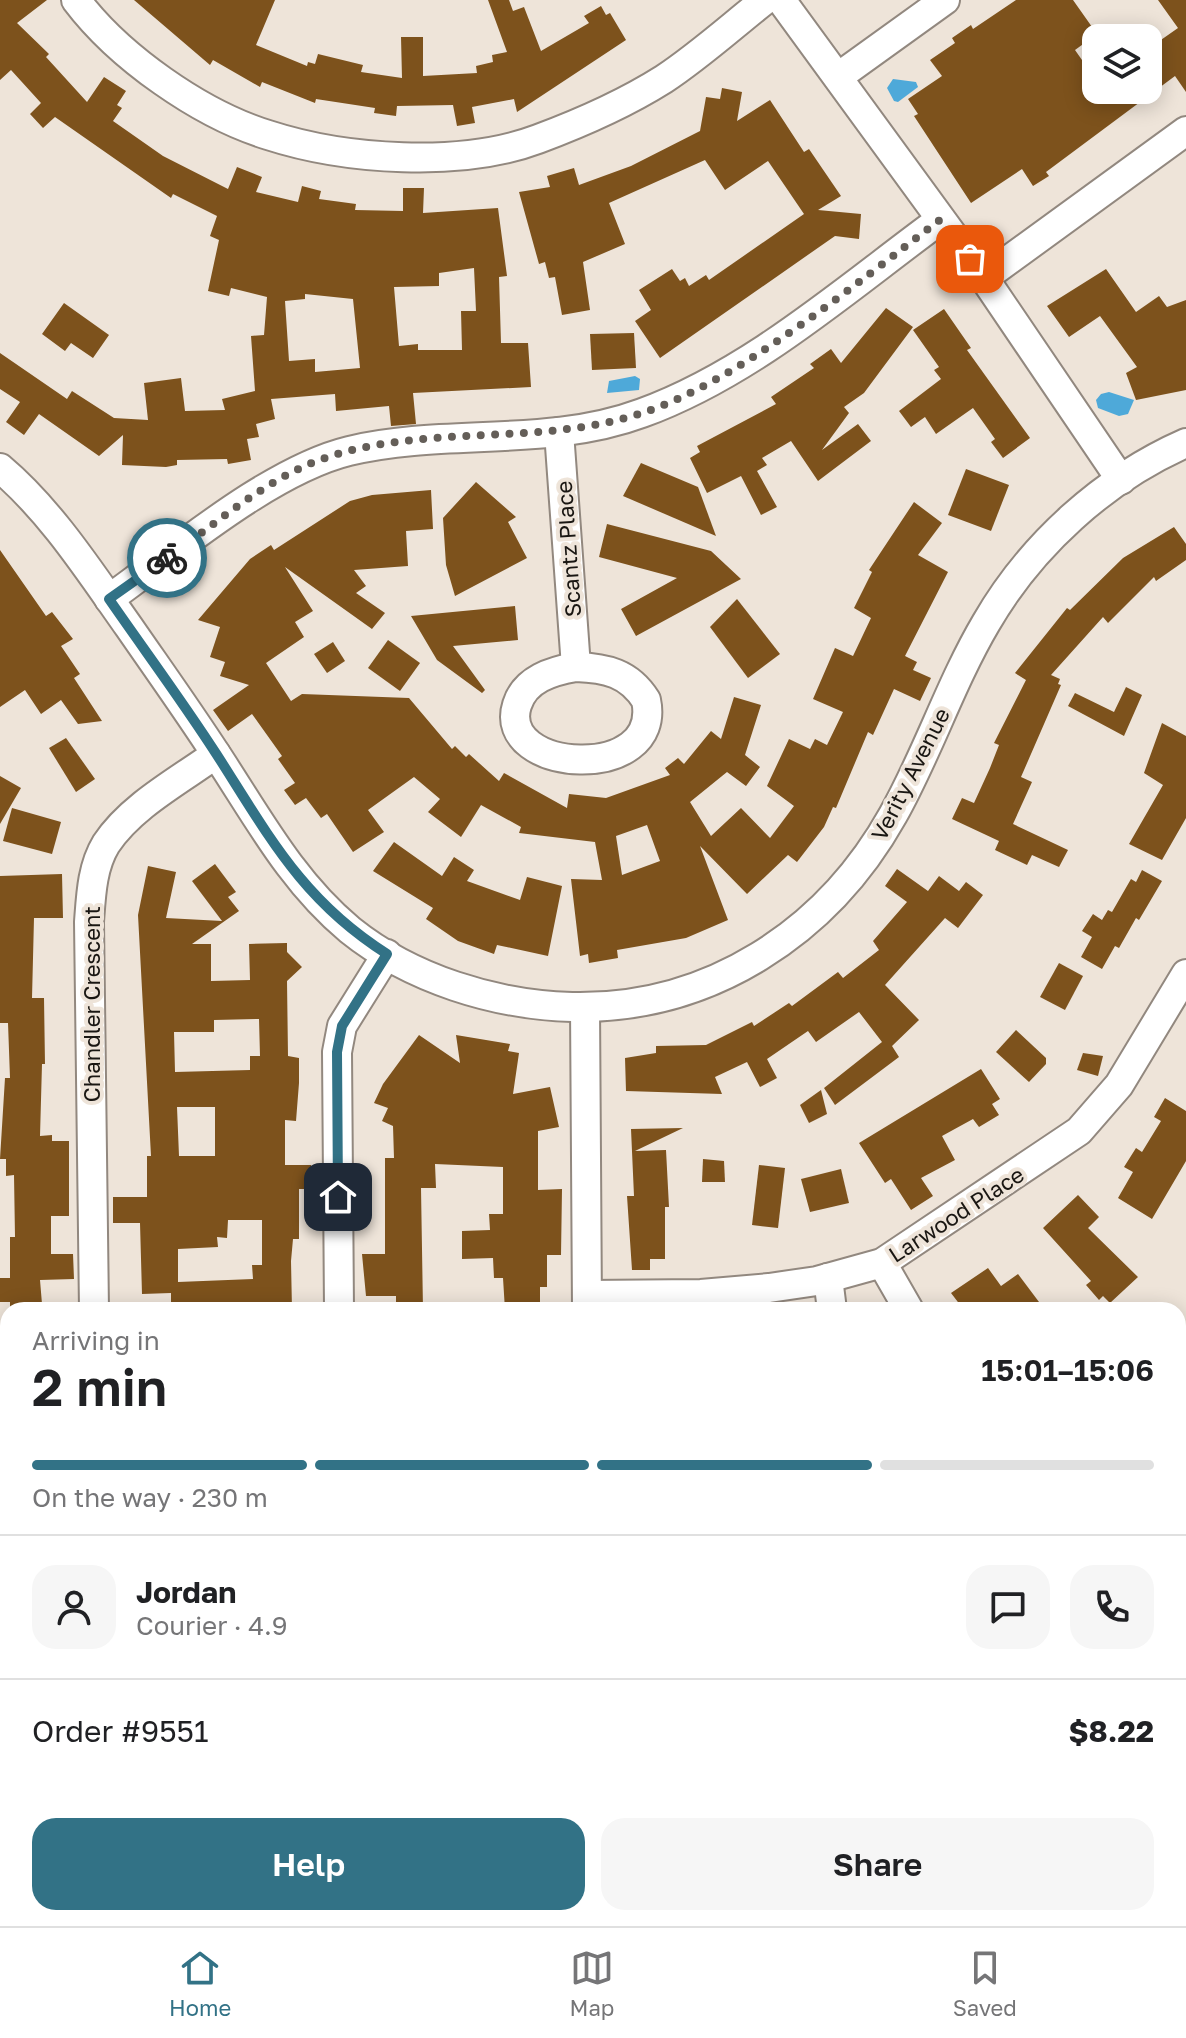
<!DOCTYPE html>
<meta charset="utf-8">
<style>
:root{--surface:#fff;--page:#f6f6f6;--text:#202124;--muted:#757577;--line:#e0e0e0;--accent:#327286}
body{margin:0;font-family:"Golos Text",sans-serif;background:var(--page);color:var(--text);height:100vh;display:flex;flex-direction:column;font-size:30px;white-space:nowrap}
*{box-sizing:border-box;margin:0}
p{font-size:26px;color:var(--muted)}
.icon{flex:none;width:44px;height:44px;fill:none;stroke:currentColor;stroke-width:2;stroke-linecap:round;stroke-linejoin:round}
.map{position:relative;flex:1;overflow:hidden}
.drawer{position:absolute;left:0px;top:1302px;width:1186px;height:624px;display:flex;flex-direction:column;background:var(--surface);border-radius:24px 24px 0 0;box-shadow:0 4px 20px #0003}
.drawer>*{flex:none}
.buttons{position:absolute;left:1082px;top:24px;display:grid;gap:16px}
.buttons a{display:grid;place-items:center;width:80px;height:80px;border-radius:16px;background:var(--surface);box-shadow:0 4px 20px #0003;font-size:40px}
.pin{position:absolute;display:grid;place-items:center;width:68px;height:68px;color:#fff;margin:-34px;border-radius:16px;box-shadow:0 4px 12px #0006}
.courier{position:absolute;display:grid;place-items:center;width:80px;height:80px;margin:-40px;border:6px solid #327286;border-radius:50%;background:#fff;color:#222;box-shadow:0 2px 10px #0007}
.summary em{font-style:normal;font-weight:600}
.summary div{display:flex;flex-direction:column-reverse}
.summary{display:flex;align-items:center;justify-content:space-between;height:136px;padding:0 32px}
h1{font-size:52px;font-weight:600;line-height:60px}
.bar{display:grid;grid-template-columns:repeat(4,1fr);gap:12px 8px;align-content:center;height:96px;padding:0 32px}
.bar i{height:10px;border-radius:6px;background:var(--line)}
.bar .active{background:var(--accent)}
.bar p{grid-column:span 4}
.line{display:flex;align-items:center;gap:20px;padding:0 32px;border-top:2px solid var(--line)}
.line div{flex:1}
.round{display:grid;place-items:center;flex:none;width:84px;height:84px;border-radius:24px;background:var(--page)}
.primary-button{display:flex;gap:16px;margin-top:auto;padding:16px 32px}
.primary-button a{flex:1;height:92px;border-radius:24px;background:var(--accent);color:#fff;font-size:32px;font-weight:600;line-height:92px;text-align:center}
.primary-button a+a{background:var(--page);color:var(--text)}
.tab-bar{display:flex;justify-content:space-around;align-items:center;height:112px;border-top:2px solid var(--line);background:var(--surface);font-size:22px;color:var(--muted)}
.tab-bar a{display:grid;justify-items:center;gap:4px}
.tab-bar .active{color:var(--accent)}
.map>svg:first-child{display:block}
</style>
<div class="map">
<svg width="1186" height="1926" viewBox="0 0 1186 1926">
<rect width="100%" height="100%" fill="#eee4d9"/>
<g fill="#4ea9d9">
<path d="M 893,79 L 916,82 L 918,87 L 898,102 L 894,101 L 887,88 Z"/>
<path d="M 635,376 L 640,379 L 639,390 L 607,393 L 609,381 Z"/>
<path d="M 1109,392 L 1134,400 L 1128,414 L 1119,416 L 1098,408 L 1096,400 L 1101,394 Z"/>
</g>
<g fill="#7d521c" fill-rule="evenodd">
<path d="M 0,0 L 47,0 L 17,23 L 49,54 L 46,57 L 87,102 L 104,77 L 126,91 L 117,105 L 122,108 L 113,121 L 163,156 L 228,189 L 237,167 L 262,177 L 256,192 L 298,202 L 302,186 L 321,191 L 319,199 L 356,204 L 355,210 L 403,211 L 403,188 L 424,188 L 423,213 L 498,208 L 507,276 L 499,277 L 501,343 L 528,343 L 531,387 L 413,393 L 416,424 L 391,426 L 389,406 L 336,411 L 335,394 L 271,399 L 275,419 L 256,424 L 259,437 L 247,439 L 251,460 L 228,464 L 227,459 L 177,460 L 177,465 L 166,467 L 122,465 L 123,435 L 99,456 L 39,414 L 24,435 L 6,422 L 20,402 L 0,389 L 0,353 L 67,399 L 72,391 L 114,418 L 148,420 L 144,383 L 181,378 L 185,411 L 225,410 L 222,399 L 255,391 L 251,336 L 264,335 L 267,297 L 231,288 L 229,296 L 208,291 L 219,240 L 210,236 L 217,216 L 173,194 L 171,198 L 55,117 L 43,128 L 30,114 L 41,103 L 11,70 L 0,80 ZM 474,268 L 476,311 L 461,311 L 462,350 L 418,350 L 418,344 L 399,346 L 394,287 L 439,286 L 439,273 ZM 305,294 L 353,299 L 360,368 L 315,372 L 315,359 L 289,361 L 285,301 L 305,299 Z"/>
<path d="M 134,0 L 275,0 L 256,45 L 307,66 L 308,62 L 315,64 L 318,54 L 363,65 L 361,72 L 402,78 L 401,37 L 423,37 L 423,76 L 477,73 L 476,66 L 493,62 L 492,55 L 507,52 L 488,0 L 509,0 L 513,11 L 524,7 L 541,51 L 589,23 L 584,16 L 601,6 L 606,15 L 610,13 L 626,40 L 517,112 L 514,99 L 472,107 L 475,123 L 457,126 L 453,105 L 397,106 L 396,116 L 374,113 L 375,108 L 316,99 L 315,103 L 262,82 L 260,87 L 213,60 L 210,65 Z"/>
<path d="M 1016,0 L 1073,0 L 1097,34 L 1075,50 L 1096,80 L 1096,90 L 1148,90 L 1148,49 L 1178,28 L 1158,0 L 1186,0 L 1186,92 L 1175,76 L 1046,172 L 1049,176 L 1033,186 L 1022,169 L 971,203 L 914,116 L 918,114 L 908,99 L 942,76 L 930,60 L 955,43 L 952,38 L 971,25 L 973,29 Z"/>
<path d="M 722,88 L 742,92 L 737,121 L 770,100 L 804,152 L 809,149 L 841,196 L 818,210 L 861,214 L 859,239 L 835,236 L 660,358 L 635,321 L 651,310 L 639,290 L 672,269 L 680,281 L 685,278 L 689,286 L 706,275 L 709,280 L 804,214 L 768,161 L 725,190 L 705,160 L 609,203 L 625,244 L 583,262 L 590,310 L 562,315 L 555,277 L 549,278 L 545,262 L 539,264 L 519,192 L 550,187 L 547,176 L 574,168 L 579,185 L 631,166 L 700,131 L 706,97 L 720,99 Z"/>
<path d="M 1106,269 L 1136,312 L 1159,296 L 1167,307 L 1186,300 L 1186,390 L 1136,400 L 1126,373 L 1137,367 L 1100,316 L 1069,337 L 1047,306 Z"/>
<path d="M 64,303 L 109,335 L 93,358 L 71,343 L 65,351 L 42,334 Z"/>
<path d="M 886,308 L 913,327 L 864,393 L 844,407 L 849,413 L 822,450 L 858,424 L 871,441 L 818,481 L 791,441 L 762,458 L 767,465 L 757,471 L 777,507 L 761,515 L 741,476 L 707,493 L 690,458 L 700,452 L 697,446 L 776,404 L 771,397 L 814,368 L 810,364 L 831,349 L 841,363 Z"/>
<path d="M 944,309 L 971,348 L 967,350 L 1030,438 L 1003,458 L 991,442 L 995,439 L 973,408 L 936,434 L 925,417 L 911,427 L 899,411 L 941,379 L 934,370 L 939,367 L 913,330 Z"/>
<path d="M 634,333 L 636,368 L 592,370 L 590,334 Z"/>
<path d="M 641,463 L 698,487 L 716,536 L 623,496 Z"/>
<path d="M 966,469 L 1009,485 L 991,531 L 948,515 Z"/>
<path d="M 476,482 L 516,517 L 508,522 L 527,558 L 455,596 L 446,565 L 443,518 Z"/>
<path d="M 431,490 L 433,529 L 406,531 L 408,566 L 354,570 L 366,586 L 356,593 L 385,613 L 372,629 L 285,567 L 313,611 L 295,622 L 304,637 L 266,663 L 291,701 L 302,694 L 409,698 L 452,749 L 455,746 L 466,757 L 469,754 L 499,781 L 504,773 L 567,808 L 569,794 L 606,798 L 670,775 L 665,768 L 678,758 L 684,764 L 711,731 L 721,739 L 734,697 L 761,705 L 745,755 L 760,767 L 746,786 L 727,772 L 690,802 L 711,836 L 741,808 L 770,838 L 794,806 L 767,786 L 789,739 L 810,749 L 815,739 L 827,745 L 843,712 L 813,699 L 835,648 L 853,656 L 871,618 L 854,608 L 872,572 L 869,570 L 914,502 L 942,523 L 918,555 L 948,572 L 905,656 L 917,662 L 913,670 L 931,678 L 920,701 L 894,689 L 873,735 L 868,732 L 836,808 L 833,807 L 824,827 L 797,862 L 788,855 L 747,894 L 700,846 L 728,920 L 686,938 L 617,950 L 618,958 L 589,963 L 588,954 L 580,956 L 571,879 L 602,880 L 595,842 L 519,833 L 521,827 L 481,805 L 461,837 L 428,812 L 440,799 L 414,777 L 368,810 L 384,832 L 353,852 L 327,814 L 321,818 L 306,798 L 295,805 L 284,790 L 295,783 L 278,759 L 282,756 L 252,714 L 228,731 L 213,710 L 249,685 L 220,676 L 225,662 L 210,657 L 220,627 L 198,620 L 250,559 L 271,545 L 274,550 L 350,501 L 372,495 ZM 647,825 L 660,861 L 622,875 L 616,836 Z"/>
<path d="M 607,524 L 711,551 L 741,579 L 636,636 L 621,609 L 677,578 L 599,557 Z"/>
<path d="M 1174,527 L 1186,544 L 1186,560 L 1156,581 L 1154,577 L 1108,623 L 1103,617 L 1051,675 L 1060,679 L 1058,684 L 1061,685 L 1021,777 L 1032,782 L 1013,824 L 1068,850 L 1059,867 L 1032,855 L 1027,865 L 995,850 L 999,841 L 952,819 L 962,798 L 974,803 L 990,768 L 999,745 L 994,743 L 1026,680 L 1015,673 L 1067,608 L 1070,610 L 1123,558 Z"/>
<path d="M 0,550 L 46,616 L 52,612 L 73,639 L 61,646 L 80,674 L 74,678 L 102,721 L 78,724 L 61,700 L 41,714 L 25,690 L 0,707 Z"/>
<path d="M 737,599 L 780,654 L 748,678 L 710,627 Z"/>
<path d="M 515,606 L 518,640 L 453,646 L 485,690 L 482,693 L 437,660 L 411,616 Z"/>
<path d="M 388,640 L 420,663 L 400,691 L 368,668 Z"/>
<path d="M 333,642 L 345,661 L 327,673 L 314,654 Z"/>
<path d="M 1126,687 L 1142,695 L 1124,736 L 1068,706 L 1075,693 L 1114,712 Z"/>
<path d="M 1162,723 L 1186,736 L 1186,818 L 1162,860 L 1129,844 L 1163,785 L 1144,773 Z"/>
<path d="M 66,738 L 95,779 L 76,792 L 49,748 Z"/>
<path d="M 0,776 L 21,788 L 0,824 Z"/>
<path d="M 12,808 L 61,822 L 52,854 L 3,841 Z"/>
<path d="M 394,842 L 442,876 L 454,857 L 474,870 L 467,881 L 520,900 L 527,877 L 562,886 L 548,956 L 497,945 L 494,954 L 458,941 L 426,919 L 433,908 L 373,871 Z"/>
<path d="M 215,864 L 236,892 L 228,897 L 239,911 L 192,944 L 211,944 L 211,981 L 250,980 L 249,944 L 287,943 L 287,952 L 302,967 L 287,981 L 288,1056 L 299,1058 L 299,1083 L 296,1121 L 285,1120 L 285,1165 L 311,1165 L 311,1189 L 299,1189 L 299,1239 L 293,1239 L 291,1261 L 292,1310 L 171,1310 L 171,1293 L 142,1294 L 140,1223 L 113,1223 L 113,1197 L 147,1197 L 147,1156 L 151,1156 L 138,915 L 148,866 L 176,872 L 166,918 L 222,921 L 192,881 ZM 259,1019 L 260,1056 L 250,1056 L 250,1070 L 175,1072 L 174,1032 L 214,1032 L 214,1020 ZM 177,1107 L 215,1107 L 215,1156 L 179,1156 ZM 228,1220 L 262,1220 L 262,1265 L 252,1265 L 253,1279 L 178,1282 L 178,1249 L 218,1247 L 217,1237 L 227,1238 Z"/>
<path d="M 897,869 L 928,891 L 939,876 L 959,891 L 966,882 L 983,895 L 958,928 L 945,918 L 885,985 L 919,1020 L 892,1046 L 899,1057 L 835,1105 L 824,1088 L 882,1042 L 859,1012 L 816,1042 L 808,1031 L 767,1059 L 777,1078 L 760,1087 L 747,1062 L 715,1077 L 722,1094 L 626,1091 L 625,1058 L 656,1053 L 656,1046 L 706,1045 L 752,1022 L 754,1026 L 789,1003 L 792,1006 L 838,972 L 843,978 L 879,950 L 873,941 L 907,902 L 885,886 Z"/>
<path d="M 1142,870 L 1162,881 L 1139,920 L 1136,918 L 1119,948 L 1115,946 L 1102,969 L 1081,957 L 1092,937 L 1082,931 L 1093,914 L 1102,920 L 1108,910 L 1112,912 L 1131,879 L 1136,882 Z"/>
<path d="M 62,874 L 63,918 L 34,918 L 32,998 L 44,998 L 45,1064 L 42,1064 L 40,1136 L 52,1135 L 52,1141 L 69,1141 L 69,1216 L 51,1216 L 51,1254 L 73,1254 L 74,1279 L 40,1280 L 42,1304 L 10,1307 L 10,1302 L 0,1302 L 0,1278 L 10,1278 L 10,1237 L 15,1237 L 14,1175 L 6,1176 L 6,1159 L 0,1159 L 5,1078 L 10,1078 L 8,1023 L 0,1023 L 0,876 Z"/>
<path d="M 1059,963 L 1083,976 L 1065,1010 L 1040,997 Z"/>
<path d="M 1016,1030 L 1046,1058 L 1046,1064 L 1029,1082 L 996,1052 Z"/>
<path d="M 419,1035 L 460,1063 L 456,1035 L 510,1044 L 508,1051 L 519,1053 L 513,1094 L 550,1087 L 559,1127 L 538,1131 L 538,1190 L 562,1189 L 561,1255 L 547,1255 L 547,1287 L 540,1287 L 540,1310 L 505,1310 L 503,1278 L 494,1278 L 493,1258 L 462,1259 L 462,1231 L 490,1230 L 489,1214 L 503,1214 L 503,1167 L 435,1164 L 436,1188 L 421,1188 L 423,1310 L 396,1310 L 396,1296 L 366,1296 L 362,1254 L 385,1254 L 385,1158 L 394,1158 L 393,1126 L 382,1121 L 388,1108 L 374,1103 L 383,1084 Z"/>
<path d="M 1083,1053 L 1103,1056 L 1098,1076 L 1077,1070 Z"/>
<path d="M 981,1069 L 1000,1099 L 992,1104 L 999,1115 L 979,1127 L 973,1119 L 942,1136 L 955,1160 L 921,1178 L 933,1196 L 911,1210 L 891,1179 L 885,1183 L 859,1143 Z"/>
<path d="M 821,1090 L 827,1114 L 809,1123 L 800,1105 Z"/>
<path d="M 1165,1098 L 1186,1111 L 1186,1161 L 1152,1219 L 1118,1198 L 1133,1172 L 1124,1167 L 1136,1148 L 1142,1152 L 1161,1121 L 1154,1117 Z"/>
<path d="M 683,1128 L 635,1151 L 666,1150 L 669,1207 L 665,1207 L 665,1259 L 650,1259 L 650,1270 L 632,1270 L 627,1196 L 634,1196 L 631,1129 Z"/>
<path d="M 703,1159 L 724,1161 L 725,1182 L 702,1182 Z"/>
<path d="M 759,1165 L 785,1168 L 778,1228 L 752,1225 Z"/>
<path d="M 841,1169 L 849,1203 L 810,1212 L 801,1179 Z"/>
<path d="M 1078,1195 L 1099,1217 L 1088,1228 L 1138,1277 L 1110,1303 L 1103,1296 L 1099,1300 L 1086,1285 L 1091,1281 L 1043,1228 Z"/>
<path d="M 988,1268 L 1001,1286 L 1018,1274 L 1045,1310 L 964,1310 L 951,1293 Z"/>
</g>
<g fill="none" stroke-linecap="round" stroke-linejoin="round">
<defs>
<g id="minor">
<path d="M 76,0 C 119,57 200,114 268,135 C 345,160 461,168 538,139 C 581,123 626,103 664,79 C 699,56 732,26 765,0"/>
<path d="M 781,0 L 984,278 L 1121,480"/>
<path d="M 838,77 L 945,0"/>
<path d="M 984,278 L 1186,131"/>
<path d="M 559,432 L 576,667"/>
<path d="M 0,468 C 51,511 90,572 129,627 C 158,669 188,711 216,754 C 257,816 291,881 350,930 C 411,979 495,1005 572,1007 C 709,1010 827,933 893,815 C 928,753 950,684 986,623 C 1031,545 1104,479 1186,443"/>
<path d="M 109,599 C 176,551 271,470 349,451 C 445,428 548,448 642,413 C 752,373 847,288 940,220"/>
<path d="M 576,667 C 606,668 629,673 646,700 C 664,784 495,773 517,705 C 525,679 552,671 576,667 Z"/>
<path d="M 585,1007 L 587,1310"/>
<path d="M 882,1263 L 909,1310"/>
<path d="M 828,1278 L 832,1310"/>
<path d="M 587,1295 L 701,1294 L 769,1288 L 817,1281 L 882,1263 L 1079,1131 L 1119,1085 L 1186,974"/>
<path d="M 94,1310 L 89,922 C 91,895 92,867 106,844 C 131,806 180,780 216,754"/>
<path d="M 339,1310 L 337,1052 L 342,1026 L 387,954"/>
<path d="M 1178,1469 L 1186,1459"/>
<path d="M 1178,1883 L 1186,1862"/>
<path d="M 929,1926 L 932,1918"/>
<path d="M 1162,1926 L 1165,1918"/>
</g>
</defs>
<use href="#minor" stroke="#92887f" stroke-width="32"/>
<path stroke="#9d968d" stroke-width="4" stroke-dasharray="4 6" stroke-linecap="butt" d="M 0,1668 L 8,1668"/>
<use href="#minor" stroke="#fff" stroke-width="28"/>
</g>
<g fill="none" stroke-linecap="round" stroke-linejoin="round">
<path stroke="#645e58" stroke-width="8" stroke-dasharray="0 14.4" d="M 167,558 C 217,523 267,478 325,458 C 424,424 535,446 636,415 C 735,385 856,283 940,220 L 970,259"/>
<path stroke="#327286" stroke-width="10" d="M 167,558 L 109,599 C 145,651 183,702 217,755 C 269,836 302,900 387,954 L 342,1026 L 337,1052 L 338,1197"/>
</g>
<g text-anchor="middle" dominant-baseline="central" stroke-width="8" stroke-linejoin="round" paint-order="stroke">
<g font-size="22" fill="#191612" stroke="#eee4d9">
<text transform="translate(568 549) rotate(-94)">Scantz Place</text>
<text transform="translate(910 774) rotate(-63)">Verity Avenue</text>
<text transform="translate(91 1004) rotate(-90)">Chandler Crescent</text>
<text transform="translate(956 1214) rotate(-33)">Larwood Place</text>
</g>
</g>
</svg>
<div class="buttons">
<a><svg class="icon" aria-label="layers" viewBox="0 0 24 24"><path d="M12 4l9 5-9 5-9-5zM3 14l9 5 9-5"/></svg></a>
</div>
<div class="pin" style="left:970px;top:259px;background:#ea580c"><svg class="icon" aria-label="bag" viewBox="0 0 24 24"><path d="M5 8h14l-1 12H6zM9 8a3 3 0 0 1 6 0"/></svg></div>
<div class="pin" style="left:338px;top:1197px;background:#1f2937"><svg class="icon" aria-label="home" viewBox="0 0 24 24"><path d="M3 11l9-7 9 7M6 9v11h12V9"/></svg></div>
<div class="courier" style="left:167px;top:558px"><svg class="icon" aria-label="bike" viewBox="0 0 24 24"><circle cx="6" cy="16" r="4"/><circle cx="18" cy="16" r="4"/><path d="M6 16l4-8h5l3 8M10 8l3 8H6M13 5h3"/></svg></div>
<section class="drawer">
<div class="summary"><div><h1>2 min</h1><p>Arriving in</p></div><em>15:01–15:06</em></div>
<div class="bar"><i class="active"></i><i class="active"></i><i class="active"></i><i></i><p>On the way · 230 m</p></div>
<div class="line" style="height:144px"><a class="round"><svg class="icon" aria-label="person" viewBox="0 0 24 24"><circle cx="12" cy="8" r="4"/><path d="M4 21q1-7 8-7t8 7"/></svg></a><div><b>Jordan</b><p>Courier · 4.9</p></div><a class="round"><svg class="icon" aria-label="chat" viewBox="0 0 24 24"><path d="M4 5h16v11H9l-5 4z"/></svg></a><a class="round"><svg class="icon" aria-label="phone" viewBox="0 0 24 24"><path d="M5 4h4l2 5-3 2q2 4 5 5l2-3 5 2v4C11 20 4 13 5 4z"/></svg></a></div>
<div class="line" style="height:104px"><div>Order #9551</div><b>$8.22</b></div>
<div class="primary-button"><a>Help</a><a>Share</a></div>
</section>
</div>
<nav class="tab-bar">
<a class="active"><svg class="icon" aria-label="home" viewBox="0 0 24 24"><path d="M3 11l9-7 9 7M6 9v11h12V9"/></svg>Home</a>
<a><svg class="icon" aria-label="map" viewBox="0 0 24 24"><path d="M3 6l6-2 6 2 6-2v14l-6 2-6-2-6 2zM9 4v14M15 6v14"/></svg>Map</a>
<a><svg class="icon" aria-label="saved" viewBox="0 0 24 24"><path d="M7 4h10v16l-5-4-5 4z"/></svg>Saved</a>
</nav>
